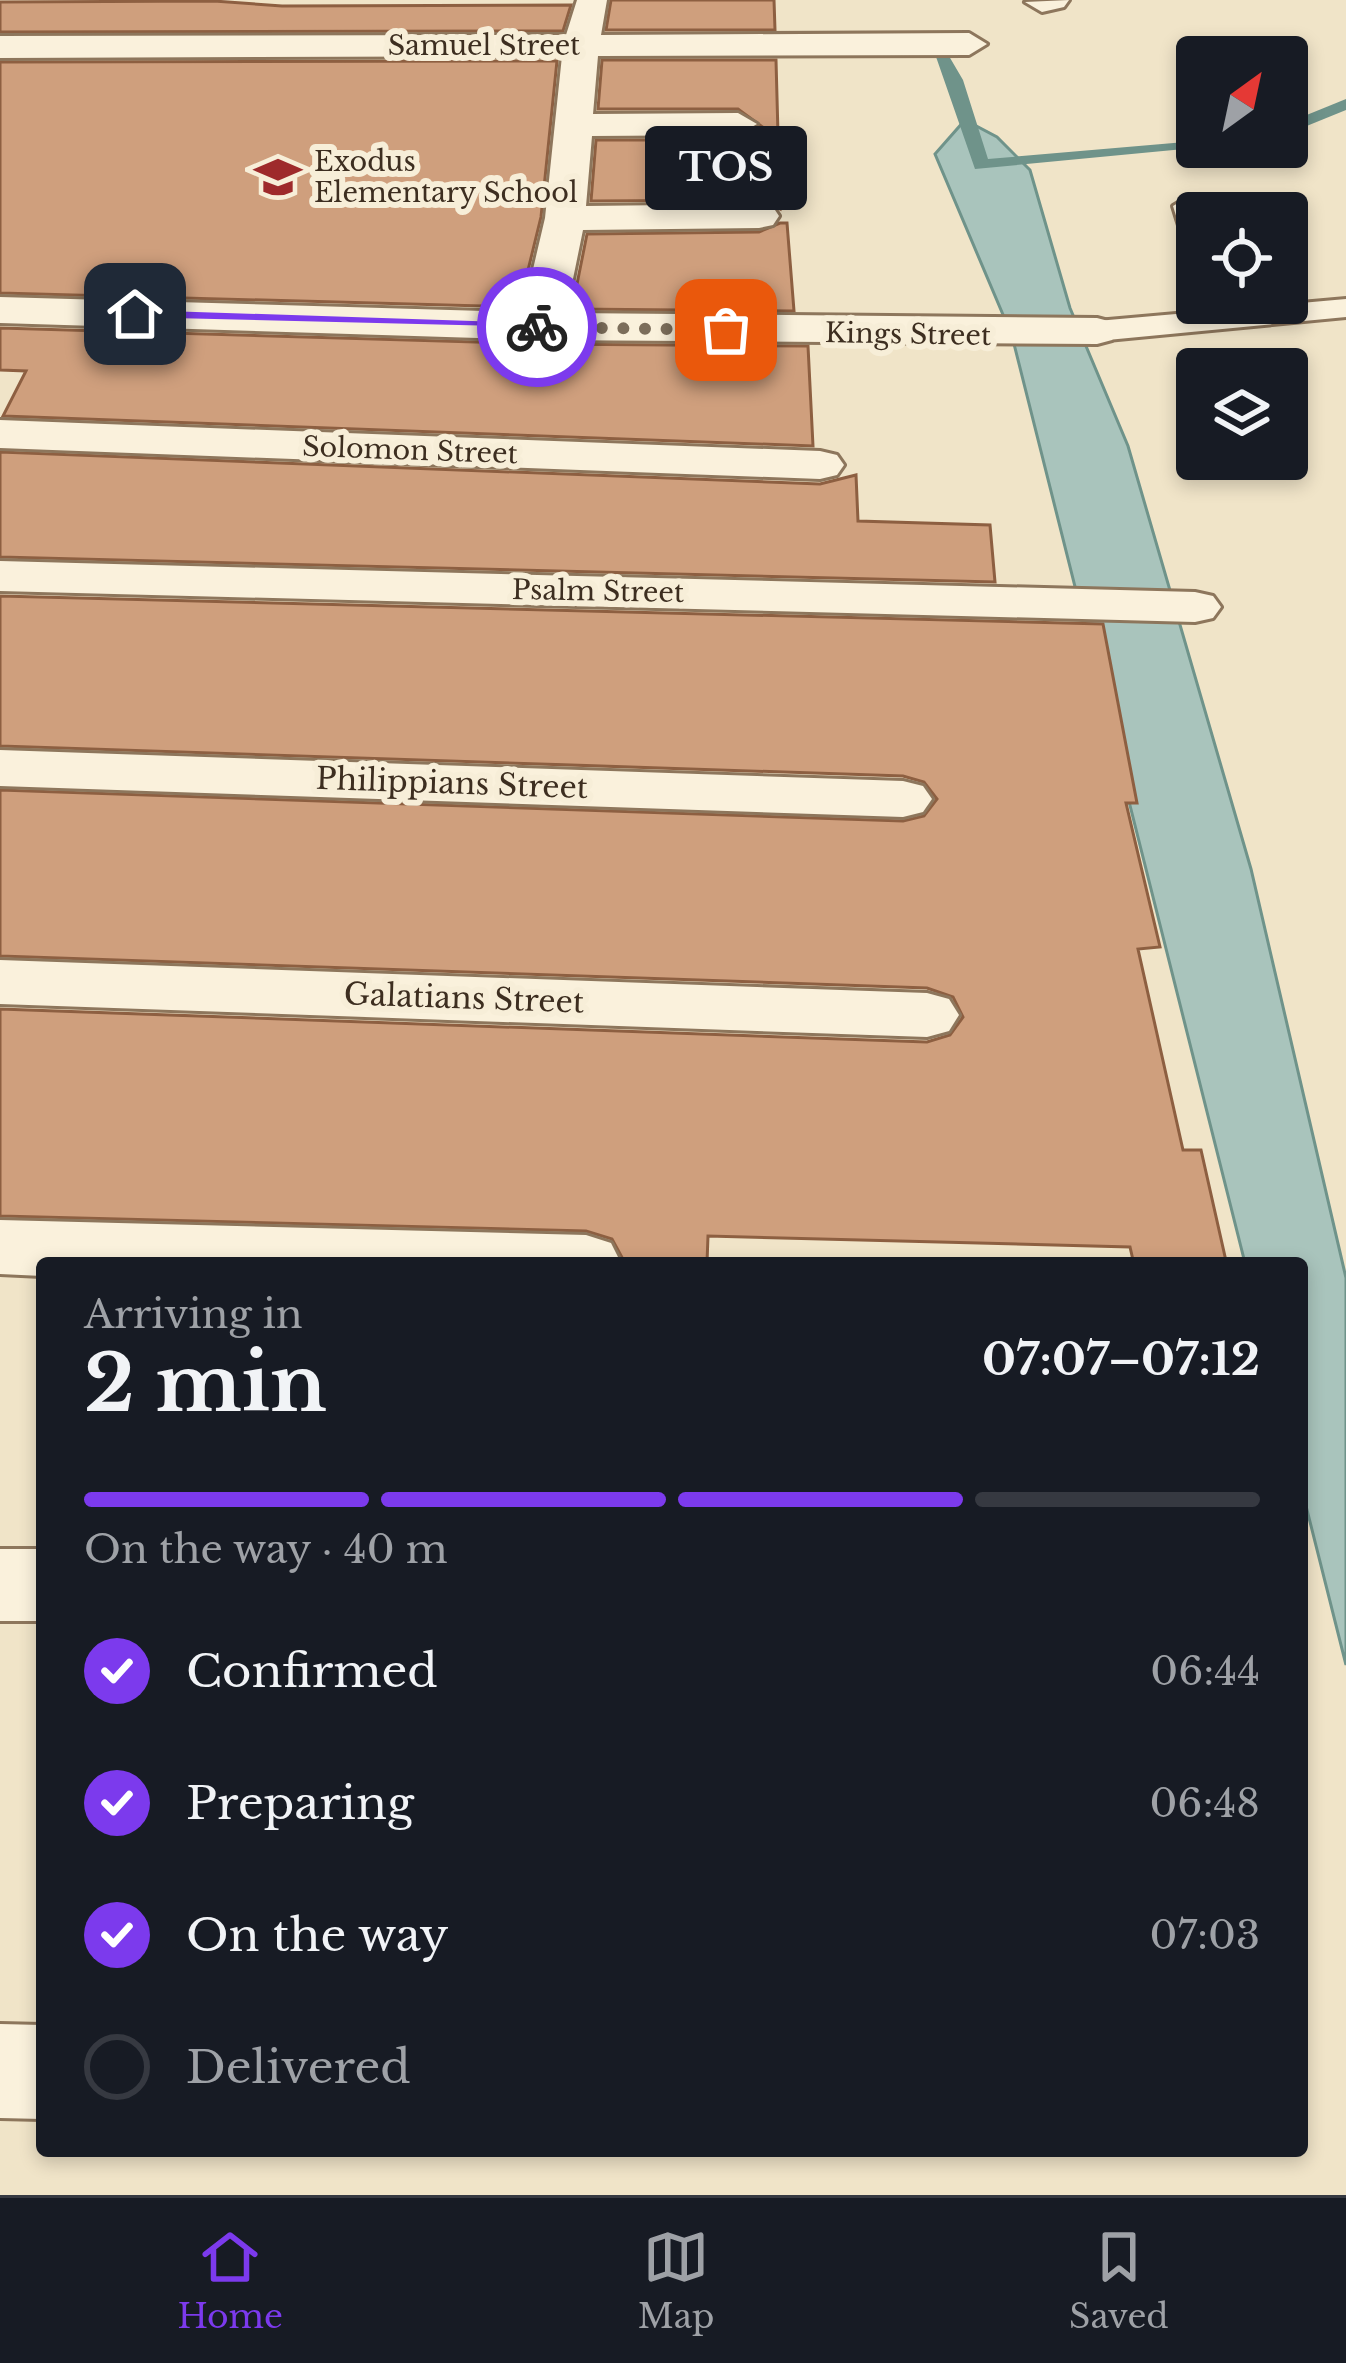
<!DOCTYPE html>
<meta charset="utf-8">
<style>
:root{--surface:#171b24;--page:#242831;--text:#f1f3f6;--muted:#9ea1a6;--line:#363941;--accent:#7c3aed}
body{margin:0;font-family:"Libre Baskerville",serif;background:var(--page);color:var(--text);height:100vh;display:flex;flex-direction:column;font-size:45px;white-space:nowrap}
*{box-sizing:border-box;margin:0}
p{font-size:39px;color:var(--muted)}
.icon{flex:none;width:66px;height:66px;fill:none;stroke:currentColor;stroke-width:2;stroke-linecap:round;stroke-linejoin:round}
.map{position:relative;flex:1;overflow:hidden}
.sheet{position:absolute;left:36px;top:1257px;width:1272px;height:900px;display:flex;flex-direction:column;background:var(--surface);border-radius:12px;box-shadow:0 6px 18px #0003}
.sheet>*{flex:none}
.needle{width:78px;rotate:33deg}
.fabs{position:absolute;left:1176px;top:36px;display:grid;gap:24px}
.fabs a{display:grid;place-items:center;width:132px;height:132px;border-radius:12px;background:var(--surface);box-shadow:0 6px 18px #0003;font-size:60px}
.pin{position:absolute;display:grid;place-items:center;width:102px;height:102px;color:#fff;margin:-51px;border-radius:24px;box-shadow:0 6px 18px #0006}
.courier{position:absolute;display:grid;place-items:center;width:120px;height:120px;margin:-60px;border:9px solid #7c3aed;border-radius:50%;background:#fff;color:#222;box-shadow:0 3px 15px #0007}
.bubble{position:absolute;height:84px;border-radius:12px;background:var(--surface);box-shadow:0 6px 18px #0003;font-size:39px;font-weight:800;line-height:84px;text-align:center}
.headline em{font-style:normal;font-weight:800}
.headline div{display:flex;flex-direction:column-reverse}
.headline{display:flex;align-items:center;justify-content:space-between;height:204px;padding:0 48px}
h1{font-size:78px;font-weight:800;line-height:90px}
.bar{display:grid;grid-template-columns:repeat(4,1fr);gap:18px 12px;align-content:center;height:144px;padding:0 48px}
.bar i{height:15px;border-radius:9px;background:var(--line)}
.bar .active{background:var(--accent)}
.bar p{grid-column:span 4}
ol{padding:0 48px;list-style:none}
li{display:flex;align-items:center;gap:36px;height:132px}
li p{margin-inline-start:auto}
li .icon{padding:12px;border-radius:50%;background:var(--accent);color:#fff;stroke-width:4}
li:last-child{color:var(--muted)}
li i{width:66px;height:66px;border:6px solid var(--line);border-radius:50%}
.dock{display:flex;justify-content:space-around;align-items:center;height:168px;border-top:3px solid var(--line);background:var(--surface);font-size:33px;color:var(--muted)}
.dock a{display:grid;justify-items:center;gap:6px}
.dock .active{color:var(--accent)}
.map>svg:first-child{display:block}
</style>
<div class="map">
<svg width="1346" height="2195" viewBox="0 0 1346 2195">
<rect width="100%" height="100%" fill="#f0e4c8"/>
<path fill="#a9c4bc" stroke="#6f938a" stroke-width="3" d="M 965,120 L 997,137 L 1030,170 L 1070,308 L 1128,446 L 1251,869 L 1346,1278 L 1346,1665 L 1302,1490 L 1302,1263 L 1245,1263 L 1012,336 L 935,154 Z"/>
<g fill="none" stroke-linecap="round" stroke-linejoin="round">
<g fill="#6f938a" fill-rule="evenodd">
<path d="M 934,51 L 946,51 L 963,80 L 988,159 L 1197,141 L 1197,147 L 1205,147 L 975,169 Z"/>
<path d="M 1346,99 L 1346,110 L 1287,134 L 1287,123 Z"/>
</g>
</g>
<g fill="#cf9f7d" stroke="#8d5f41" stroke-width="3">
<path d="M 611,0 L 774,0 L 775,30 L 606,30 Z"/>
<path d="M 214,1 L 282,6 L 571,5 L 563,31 L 0,32 L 0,2 Z"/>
<path d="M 602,60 L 776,60 L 780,209 L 759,200 L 591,201 L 596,140 L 738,140 L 761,126 L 738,109 L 598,109 Z"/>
<path d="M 557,61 L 541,217 L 519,307 L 0,293 L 0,62 Z"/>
<path d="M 780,223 L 787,223 L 794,311 L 572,309 L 587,234 L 759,232 Z"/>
<path d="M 0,328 L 541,344 L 808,346 L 813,446 L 3,416 L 26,371 L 0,370 Z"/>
<path d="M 0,452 L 820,484 L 856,475 L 858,521 L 990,525 L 995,582 L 0,557 Z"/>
<path d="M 0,596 L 1103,624 L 1137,803 L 1126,803 L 1160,947 L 1138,949 L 1183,1150 L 1201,1150 L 1226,1261 L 1133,1260 L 1130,1247 L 708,1236 L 707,1263 L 625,1263 L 612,1239 L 586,1231 L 0,1216 L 0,1009 L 927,1042 L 950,1035 L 963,1017 L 953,997 L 927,988 L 0,956 L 0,790 L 903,821 L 924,816 L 937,799 L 924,782 L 903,776 L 0,746 Z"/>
</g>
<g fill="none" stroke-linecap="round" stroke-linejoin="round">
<defs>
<g id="lane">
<path d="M 1188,197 L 1198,200 L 1205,213 L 1197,213 L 1197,244 L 1182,235 L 1173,206 Z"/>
<path d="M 1346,299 L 1346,317 L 1097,341 L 1081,331 L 1097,321 Z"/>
</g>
<g id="street">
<path d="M 577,0 L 607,0 L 601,35 L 969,33 L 987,44 L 969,55 L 598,56 L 593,114 L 738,113 L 757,124 L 738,135 L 592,136 L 586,206 L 759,204 L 773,207 L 779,216 L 773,225 L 759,228 L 583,230 L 566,313 L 1097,318 L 1112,322 L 1119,331 L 1112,340 L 1097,344 L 541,340 L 0,323 L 0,297 L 523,312 L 545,218 L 562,56 L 0,58 L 0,36 L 566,35 Z"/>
<path d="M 1069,0 L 1064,7 L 1042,12 L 1025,2 Z"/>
<path d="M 0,420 L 820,451 L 837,455 L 844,465 L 837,475 L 820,479 L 0,448 Z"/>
<path d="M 0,561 L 1195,592 L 1213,596 L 1221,607 L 1213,618 L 1195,622 L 0,591 Z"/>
<path d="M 0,750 L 903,781 L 923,786 L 932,799 L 923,812 L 903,817 L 0,786 Z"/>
<path d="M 0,960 L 927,993 L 949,999 L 959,1015 L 949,1031 L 927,1037 L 0,1004 Z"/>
<path d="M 0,1220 L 586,1235 L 611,1243 L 621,1263 L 42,1263 L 42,1276 L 0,1274 Z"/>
<rect x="0" y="1549" width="42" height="72"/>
<path d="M 0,2024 L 42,2025 L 42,2119 L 0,2118 Z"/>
</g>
</defs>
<use href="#lane" stroke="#8d765c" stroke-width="6"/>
<use href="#street" stroke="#8d765c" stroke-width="6"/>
<use href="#lane" fill="#faf1dc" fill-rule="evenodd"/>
<use href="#street" fill="#faf1dc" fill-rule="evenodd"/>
</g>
<path fill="#7c3aed" d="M 135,310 L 537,323 L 544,327 L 131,317 Z"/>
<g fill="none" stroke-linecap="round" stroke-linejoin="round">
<path stroke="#7c6e5b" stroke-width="12" stroke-dasharray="0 21.6" d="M 537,327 L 726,330"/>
</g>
<defs>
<symbol id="school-bare" viewBox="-9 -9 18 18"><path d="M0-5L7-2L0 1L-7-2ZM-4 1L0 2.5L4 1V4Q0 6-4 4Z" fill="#9e2a2b" stroke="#f7eed8" stroke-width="2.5" paint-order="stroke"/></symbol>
</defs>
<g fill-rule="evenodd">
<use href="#school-bare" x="245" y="144" width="66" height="66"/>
</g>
<g text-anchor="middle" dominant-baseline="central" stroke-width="12" stroke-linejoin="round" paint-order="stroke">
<g font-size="27" fill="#3d2e20" stroke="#f7eed8">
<text x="484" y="45">Samuel Street</text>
<text transform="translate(908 334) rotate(1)">Kings Street</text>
<text transform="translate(410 450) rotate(2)">Solomon Street</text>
<text transform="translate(598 591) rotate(1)">Psalm Street</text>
</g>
<g font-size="27" fill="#3d2e20" stroke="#f7eed8" text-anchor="start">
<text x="314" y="161">Exodus<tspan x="314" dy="31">Elementary School</tspan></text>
</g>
<g font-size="30" fill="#3d2e20" stroke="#f7eed8">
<text transform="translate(452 783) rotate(2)">Philippians Street</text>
<text transform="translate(464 998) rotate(2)">Galatians Street</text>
</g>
</g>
</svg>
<div class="fabs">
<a><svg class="needle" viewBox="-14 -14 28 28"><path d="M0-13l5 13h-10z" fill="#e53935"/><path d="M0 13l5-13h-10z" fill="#9ea1a6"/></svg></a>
<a><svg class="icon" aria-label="locate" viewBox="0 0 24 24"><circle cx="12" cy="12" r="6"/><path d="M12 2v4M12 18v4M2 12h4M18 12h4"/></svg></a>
<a><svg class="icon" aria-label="layers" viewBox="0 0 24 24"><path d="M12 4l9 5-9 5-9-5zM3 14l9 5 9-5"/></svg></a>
</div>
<div class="pin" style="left:726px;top:330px;background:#ea580c"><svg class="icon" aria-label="bag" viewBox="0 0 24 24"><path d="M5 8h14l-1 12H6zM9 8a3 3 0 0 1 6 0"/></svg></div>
<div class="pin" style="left:135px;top:314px;background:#1f2937"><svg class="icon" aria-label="home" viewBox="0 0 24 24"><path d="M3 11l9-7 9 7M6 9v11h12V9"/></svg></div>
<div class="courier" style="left:537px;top:327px"><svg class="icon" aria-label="bike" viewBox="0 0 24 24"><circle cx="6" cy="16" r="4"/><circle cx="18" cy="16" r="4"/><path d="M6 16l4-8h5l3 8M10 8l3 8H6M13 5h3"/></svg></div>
<div class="bubble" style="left:645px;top:126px;width:162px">TOS</div>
<section class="sheet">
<div class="headline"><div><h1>2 min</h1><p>Arriving in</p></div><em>07:07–07:12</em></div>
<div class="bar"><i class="active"></i><i class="active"></i><i class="active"></i><i></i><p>On the way · 40 m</p></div>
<ol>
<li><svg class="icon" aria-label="check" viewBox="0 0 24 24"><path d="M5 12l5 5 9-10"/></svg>Confirmed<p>06:44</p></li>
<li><svg class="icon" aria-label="check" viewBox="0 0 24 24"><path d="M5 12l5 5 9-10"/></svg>Preparing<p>06:48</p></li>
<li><svg class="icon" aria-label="check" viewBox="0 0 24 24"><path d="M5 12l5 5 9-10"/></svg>On the way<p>07:03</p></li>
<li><i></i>Delivered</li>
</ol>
</section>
</div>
<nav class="dock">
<a class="active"><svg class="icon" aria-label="home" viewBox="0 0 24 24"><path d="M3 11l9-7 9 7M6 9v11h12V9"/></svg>Home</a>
<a><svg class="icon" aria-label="map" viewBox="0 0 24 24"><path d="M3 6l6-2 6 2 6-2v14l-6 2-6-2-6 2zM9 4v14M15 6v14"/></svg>Map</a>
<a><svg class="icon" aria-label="saved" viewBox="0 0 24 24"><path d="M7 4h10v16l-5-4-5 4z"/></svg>Saved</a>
</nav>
